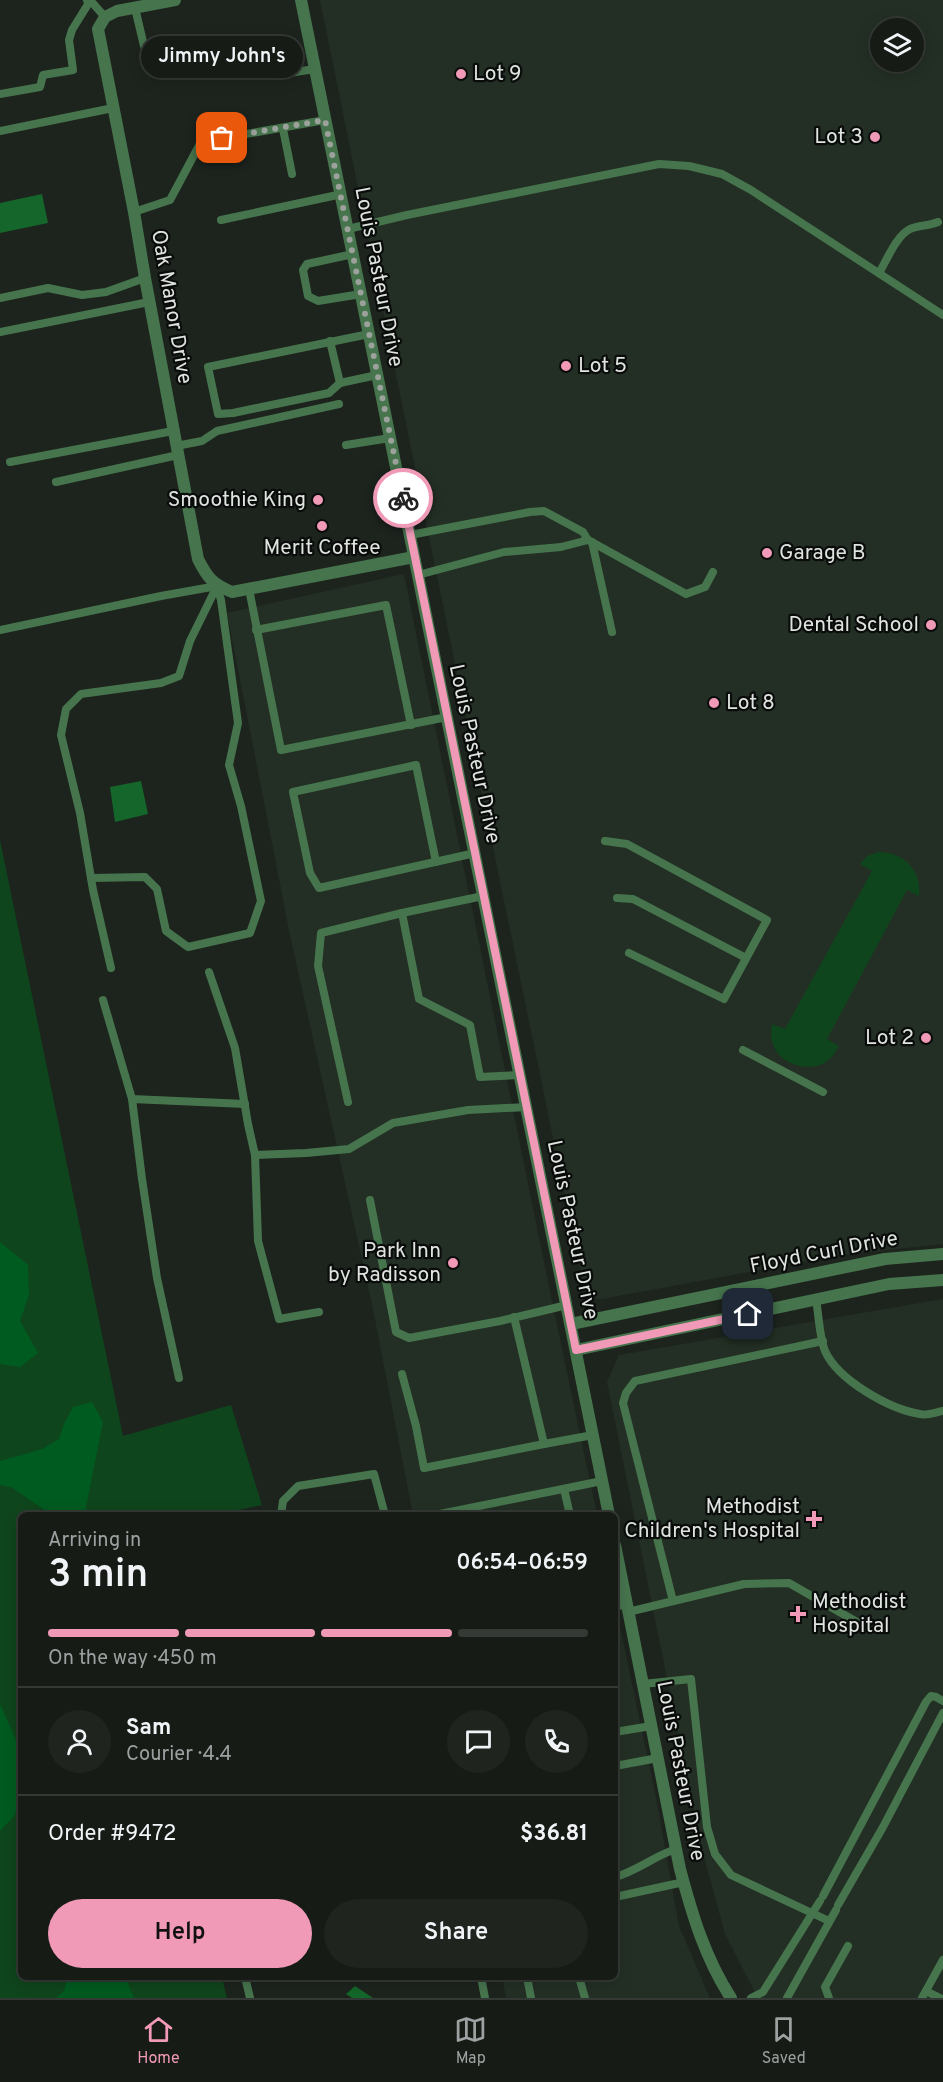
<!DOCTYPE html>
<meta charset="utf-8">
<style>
:root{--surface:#161b16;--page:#1f241f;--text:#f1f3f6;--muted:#9ea1a1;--line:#353935;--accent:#f09ab7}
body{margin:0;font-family:Overpass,sans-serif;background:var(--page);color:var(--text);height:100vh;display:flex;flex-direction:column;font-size:22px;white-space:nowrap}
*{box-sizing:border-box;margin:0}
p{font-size:20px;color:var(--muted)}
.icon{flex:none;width:33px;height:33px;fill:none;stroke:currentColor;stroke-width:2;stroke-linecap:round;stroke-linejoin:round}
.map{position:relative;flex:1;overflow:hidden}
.sheet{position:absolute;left:18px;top:1512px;width:600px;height:468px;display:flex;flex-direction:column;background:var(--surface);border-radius:9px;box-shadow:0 3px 15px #0003,0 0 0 2px var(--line)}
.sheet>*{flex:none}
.controls{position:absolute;left:870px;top:18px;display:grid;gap:12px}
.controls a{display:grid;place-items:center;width:54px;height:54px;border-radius:50%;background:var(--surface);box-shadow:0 3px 15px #0003,0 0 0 2px var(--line);font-size:30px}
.pin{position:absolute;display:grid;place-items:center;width:51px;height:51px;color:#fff;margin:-26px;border-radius:12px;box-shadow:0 3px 9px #0006}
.courier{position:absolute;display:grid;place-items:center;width:60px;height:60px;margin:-30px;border:4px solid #f09ab7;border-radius:50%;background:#fff;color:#222;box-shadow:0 2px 8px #0007}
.bubble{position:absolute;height:42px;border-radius:21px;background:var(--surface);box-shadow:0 3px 15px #0003,0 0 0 2px var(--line);font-size:20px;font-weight:600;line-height:42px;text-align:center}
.head em{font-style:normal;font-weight:600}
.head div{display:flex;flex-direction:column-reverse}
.head{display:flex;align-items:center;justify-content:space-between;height:102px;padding:0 30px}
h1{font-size:39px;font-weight:600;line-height:45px}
.bar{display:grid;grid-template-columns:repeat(4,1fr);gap:9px 6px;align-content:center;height:72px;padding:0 30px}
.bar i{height:8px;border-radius:4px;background:var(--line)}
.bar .active{background:var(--accent)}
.bar p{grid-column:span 4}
.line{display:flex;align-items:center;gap:15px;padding:0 30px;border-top:2px solid var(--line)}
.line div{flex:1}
.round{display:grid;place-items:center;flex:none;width:63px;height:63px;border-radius:32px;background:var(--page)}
.primary-button{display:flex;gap:12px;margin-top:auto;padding:12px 30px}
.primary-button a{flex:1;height:69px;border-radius:36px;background:var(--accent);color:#111;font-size:24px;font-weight:600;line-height:69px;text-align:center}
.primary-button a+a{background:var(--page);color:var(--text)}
.dock{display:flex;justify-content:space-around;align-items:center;height:84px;border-top:2px solid var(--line);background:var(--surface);font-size:16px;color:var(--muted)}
.dock a{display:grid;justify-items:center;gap:3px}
.dock .active{color:var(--accent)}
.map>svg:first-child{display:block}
</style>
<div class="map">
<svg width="943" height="1998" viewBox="0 0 943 1998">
<rect width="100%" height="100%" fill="#1d241e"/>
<g fill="#232f24" fill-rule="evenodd">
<path d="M 320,0 L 943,0 L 943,1244 L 841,1255 L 602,1299 L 589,1297 L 585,1292 L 440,591 ZM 880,28 L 914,28 L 914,62 L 880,62 Z"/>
<path d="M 404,574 L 546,1272 L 597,1515 L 413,1515 L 373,1309 L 290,935 L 227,613 Z"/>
<path d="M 943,1299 L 943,1998 L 758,1998 L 725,1934 L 701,1846 L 607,1382 L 619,1355 Z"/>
<path d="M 615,1603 L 656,1798 L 679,1926 L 710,1998 L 506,1998 L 502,1977 L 615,1977 Z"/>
</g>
<g fill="#0f451c">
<path d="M 0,840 L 123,1436 L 231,1405 L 262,1505 L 216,1515 L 21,1515 L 21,1977 L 222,1977 L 227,1998 L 0,1998 Z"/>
<path d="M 878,852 C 904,852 922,870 919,896 L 907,890 L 827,1039 L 839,1046 C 837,1049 834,1055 831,1058 C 815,1074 783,1067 774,1047 C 770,1039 771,1032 772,1024 L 785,1029 L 872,871 L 860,864 L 867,856 Z"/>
</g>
<g fill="#005b20">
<path d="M 0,1242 L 28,1265 L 29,1295 L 20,1321 L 38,1353 L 20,1367 L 0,1364 Z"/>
<path d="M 92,1402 L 103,1422 L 85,1512 L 49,1513 L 11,1487 L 0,1485 L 0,1461 L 42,1449 L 59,1439 L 64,1424 L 73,1407 Z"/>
<path d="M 0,1704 L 21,1751 L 21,1797 L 14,1816 L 0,1831 Z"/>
<path d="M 68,1977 L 125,1977 L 134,1998 L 56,1998 L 64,1991 Z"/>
</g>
<g fill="#14662a">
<path d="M 42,194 L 48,223 L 0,233 L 0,203 Z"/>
<path d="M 141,781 L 148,814 L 115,822 L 110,787 Z"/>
<path d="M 355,1986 L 373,1998 L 352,1998 L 346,1994 Z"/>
</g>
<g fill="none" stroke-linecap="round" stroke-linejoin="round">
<g stroke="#46754d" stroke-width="8">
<path d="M 90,0 L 105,17"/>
<path d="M 135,8 L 144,46"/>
<path d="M 276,75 L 315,69"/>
<path d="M 0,94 L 40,87 L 43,75 L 73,70 L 69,40 L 72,30 L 90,1 L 87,0"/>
<path d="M 283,129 L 292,174"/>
<path d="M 0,131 L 113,108"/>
<path d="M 134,212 L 170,200 L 201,142 L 325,120"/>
<path d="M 221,220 L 342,194"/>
<path d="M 348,229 L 407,215 L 659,164 L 689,166 L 722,174 L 751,190 L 943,315"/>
<path d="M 353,254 L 307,264 L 303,270 L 308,296 L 318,301 L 361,294"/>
<path d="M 879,273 C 887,260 896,236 910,229 C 919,225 929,226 938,222"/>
<path d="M 0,298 L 48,288 L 82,295 L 106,292 L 145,278"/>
<path d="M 0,332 L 149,302"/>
<path d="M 369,334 L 208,367 L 218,414 L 233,413 L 329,393 L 340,383 L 377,375"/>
<path d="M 330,341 L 340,383"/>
<path d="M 346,445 L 390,438"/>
<path d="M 176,446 L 202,441 L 217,431 L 339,404"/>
<path d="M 10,462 L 173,431"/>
<path d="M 56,482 L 178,455"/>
<path d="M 410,535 L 530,512 L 544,511 L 583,532 L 588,540 L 686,594 L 705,587 L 713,572"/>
<path d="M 592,542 L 612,632"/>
<path d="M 418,575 L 504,552 L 561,547 L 588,540"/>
<path d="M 249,589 L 281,750 L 447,717"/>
<path d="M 0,630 L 161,596 L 217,586"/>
<path d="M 256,630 L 386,605 L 411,725"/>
<path d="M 605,841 L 627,844 L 767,920 L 724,999 L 629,953"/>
<path d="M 436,862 L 416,765 L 293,792 L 310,873 L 319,888 L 475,853"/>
<path d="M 91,878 L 145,877 L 157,889 L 166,931 L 188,947 L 250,933 L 261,901 L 241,806 L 229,765 L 238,723 L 221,600 L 217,586"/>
<path d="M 483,896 L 402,913 L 419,999 L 470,1025 L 480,1077 L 520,1075"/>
<path d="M 617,898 L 633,899 L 746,958"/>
<path d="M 111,968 L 93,890 L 80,813 L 61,735 L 66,709 L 81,694 L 161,683 L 179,676 L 190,641 L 217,586"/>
<path d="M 209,972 L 235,1048 L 248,1124 L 255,1155 L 306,1153 L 349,1149 L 393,1123 L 468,1110 L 527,1107"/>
<path d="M 103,1000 L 132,1099 L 245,1104"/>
<path d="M 743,1050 L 823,1092"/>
<path d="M 132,1099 L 142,1179 L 157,1278 L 179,1378"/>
<path d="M 348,1102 L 318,966 L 321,933 L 402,913"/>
<path d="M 255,1155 L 258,1241 L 279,1319 L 319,1312"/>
<path d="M 370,1200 L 396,1332 L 409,1338 L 500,1321 L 567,1305"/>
<path d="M 816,1300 C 819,1315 819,1336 825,1351 C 838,1380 889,1409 920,1414 C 927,1416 936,1412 943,1411"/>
<path d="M 514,1317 L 544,1444 L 593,1435"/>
<path d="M 402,1374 L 416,1426 L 424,1468 L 544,1444"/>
<path d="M 564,1489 L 570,1515"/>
<path d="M 281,1515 L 283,1501 L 298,1486 L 374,1474 L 385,1515"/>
<path d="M 435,1515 L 602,1481"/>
<path d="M 673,1601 L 623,1403 L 626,1393 L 635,1381 L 823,1341"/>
<path d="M 615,1606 L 627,1605"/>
<path d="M 628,1612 L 744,1584 L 789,1583 L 869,1629"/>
<path d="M 643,1684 L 691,1679 L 707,1827 L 715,1854 L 731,1875 L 829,1921"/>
<path d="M 615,1732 L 651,1726"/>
<path d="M 615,1766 L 658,1758"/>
<path d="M 615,1877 C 637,1871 654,1856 676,1849"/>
<path d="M 823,1896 L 926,1702 L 931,1696 L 936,1697 L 943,1701"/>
<path d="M 615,1897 L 684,1882"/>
<path d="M 838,1905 L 883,1827 L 943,1713"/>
<path d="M 245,1977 L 250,1998"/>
<path d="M 481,1977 L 485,1998"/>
<path d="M 527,1977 L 531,1998"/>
<path d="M 579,1977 L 585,1998"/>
<path d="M 926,1991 L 940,1998"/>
<path d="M 751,1998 L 763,1992 L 820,1901"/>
<path d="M 787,1998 L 836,1910"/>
<path d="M 829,1998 L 825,1987 L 848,1946"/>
<path d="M 922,1998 L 943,1960"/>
</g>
<path stroke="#46754d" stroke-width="12" d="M 175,0 L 117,11 L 105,17 L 98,29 L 134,212 L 145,278 L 198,559 C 207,577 212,584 232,592 L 414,557"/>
<g stroke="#46754d" stroke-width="12">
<path d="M 301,0 L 609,1515"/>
<path d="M 571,1324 L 885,1259 L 943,1254"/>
<path d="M 576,1350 L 889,1284 L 943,1280"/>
<path d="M 615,1545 L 680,1869 C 692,1914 705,1958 731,1998"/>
</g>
</g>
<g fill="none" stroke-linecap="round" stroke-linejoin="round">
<path stroke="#9ca19c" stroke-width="6" stroke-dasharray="0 10.8" d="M 222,138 L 325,120 L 403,498"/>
<path stroke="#f09ab7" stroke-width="8" d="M 403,498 L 576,1350 L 748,1314"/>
</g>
<g fill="#f09ab7" stroke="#090c0a" stroke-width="2">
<circle cx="461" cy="74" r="6"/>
<circle cx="875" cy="137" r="6"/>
<circle cx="566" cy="366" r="6"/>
<circle cx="318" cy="500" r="6"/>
<circle cx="322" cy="526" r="6"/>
<circle cx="767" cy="553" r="6"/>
<circle cx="931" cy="625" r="6"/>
<circle cx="714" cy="703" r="6"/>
<circle cx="926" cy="1038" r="6"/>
<circle cx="453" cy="1263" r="6"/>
<path d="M811 1510h6v6h6v6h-6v6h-6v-6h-6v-6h6z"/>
<path d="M795 1605h6v6h6v6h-6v6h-6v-6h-6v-6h6z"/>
</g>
<g text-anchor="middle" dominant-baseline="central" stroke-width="4.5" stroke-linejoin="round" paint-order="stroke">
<g font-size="21" fill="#e0e4e0" stroke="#090c0a" text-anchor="end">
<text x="473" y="74" text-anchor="start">Lot 9</text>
<text x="863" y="137">Lot 3</text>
<text x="578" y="366" text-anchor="start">Lot 5</text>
<text x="306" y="500">Smoothie King</text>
<text x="322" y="548" text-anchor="middle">Merit Coffee</text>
<text x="779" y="553" text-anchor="start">Garage B</text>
<text x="919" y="625">Dental School</text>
<text x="726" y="703" text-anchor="start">Lot 8</text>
<text x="914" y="1038">Lot 2</text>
<text x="441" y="1251">Park Inn<tspan x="441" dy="24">by Radisson</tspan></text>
<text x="800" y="1507">Methodist<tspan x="800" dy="24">Children's Hospital</tspan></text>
<text x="812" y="1602" text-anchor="start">Methodist<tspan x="812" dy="24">Hospital</tspan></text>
</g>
<g font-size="21" fill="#e0e4e0" stroke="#090c0a">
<text transform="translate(378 277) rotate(79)">Louis Pasteur Drive</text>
<text transform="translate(171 307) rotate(80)">Oak Manor Drive</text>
<text transform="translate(474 754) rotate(78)">Louis Pasteur Drive</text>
<text transform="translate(572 1230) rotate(78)">Louis Pasteur Drive</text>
<text transform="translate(824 1253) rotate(-11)">Floyd Curl Drive</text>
<text transform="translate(680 1771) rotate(79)">Louis Pasteur Drive</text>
</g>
</g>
</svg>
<div class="controls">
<a><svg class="icon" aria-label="layers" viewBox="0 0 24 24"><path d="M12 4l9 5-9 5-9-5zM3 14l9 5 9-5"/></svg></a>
</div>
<div class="pin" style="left:222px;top:138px;background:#ea580c"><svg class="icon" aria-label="bag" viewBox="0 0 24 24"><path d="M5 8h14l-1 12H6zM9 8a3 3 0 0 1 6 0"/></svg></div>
<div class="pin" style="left:748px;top:1314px;background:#1f2937"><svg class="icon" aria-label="home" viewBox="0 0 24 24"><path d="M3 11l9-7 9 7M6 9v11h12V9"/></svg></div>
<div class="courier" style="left:403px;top:498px"><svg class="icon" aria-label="bike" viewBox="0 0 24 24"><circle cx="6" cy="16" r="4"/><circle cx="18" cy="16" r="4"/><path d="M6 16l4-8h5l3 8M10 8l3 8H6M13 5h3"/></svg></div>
<div class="bubble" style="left:141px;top:36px;width:162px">Jimmy John's</div>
<section class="sheet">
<div class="head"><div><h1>3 min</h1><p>Arriving in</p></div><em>06:54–06:59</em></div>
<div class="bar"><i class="active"></i><i class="active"></i><i class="active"></i><i></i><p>On the way · 450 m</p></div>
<div class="line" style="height:108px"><a class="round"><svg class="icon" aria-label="person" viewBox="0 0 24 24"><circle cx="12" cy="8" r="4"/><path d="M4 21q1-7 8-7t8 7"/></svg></a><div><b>Sam</b><p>Courier · 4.4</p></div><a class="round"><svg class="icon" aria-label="chat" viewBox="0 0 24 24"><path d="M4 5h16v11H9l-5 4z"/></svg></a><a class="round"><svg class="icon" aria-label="phone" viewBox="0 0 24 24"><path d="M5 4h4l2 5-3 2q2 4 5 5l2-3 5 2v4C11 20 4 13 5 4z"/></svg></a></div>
<div class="line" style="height:78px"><div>Order #9472</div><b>$36.81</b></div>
<div class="primary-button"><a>Help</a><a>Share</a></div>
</section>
</div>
<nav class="dock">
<a class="active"><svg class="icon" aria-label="home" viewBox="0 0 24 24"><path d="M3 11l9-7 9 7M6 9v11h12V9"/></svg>Home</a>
<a><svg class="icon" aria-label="map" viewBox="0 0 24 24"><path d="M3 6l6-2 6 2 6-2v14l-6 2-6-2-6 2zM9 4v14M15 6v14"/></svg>Map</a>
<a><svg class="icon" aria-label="saved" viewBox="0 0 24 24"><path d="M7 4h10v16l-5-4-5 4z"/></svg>Saved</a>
</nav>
